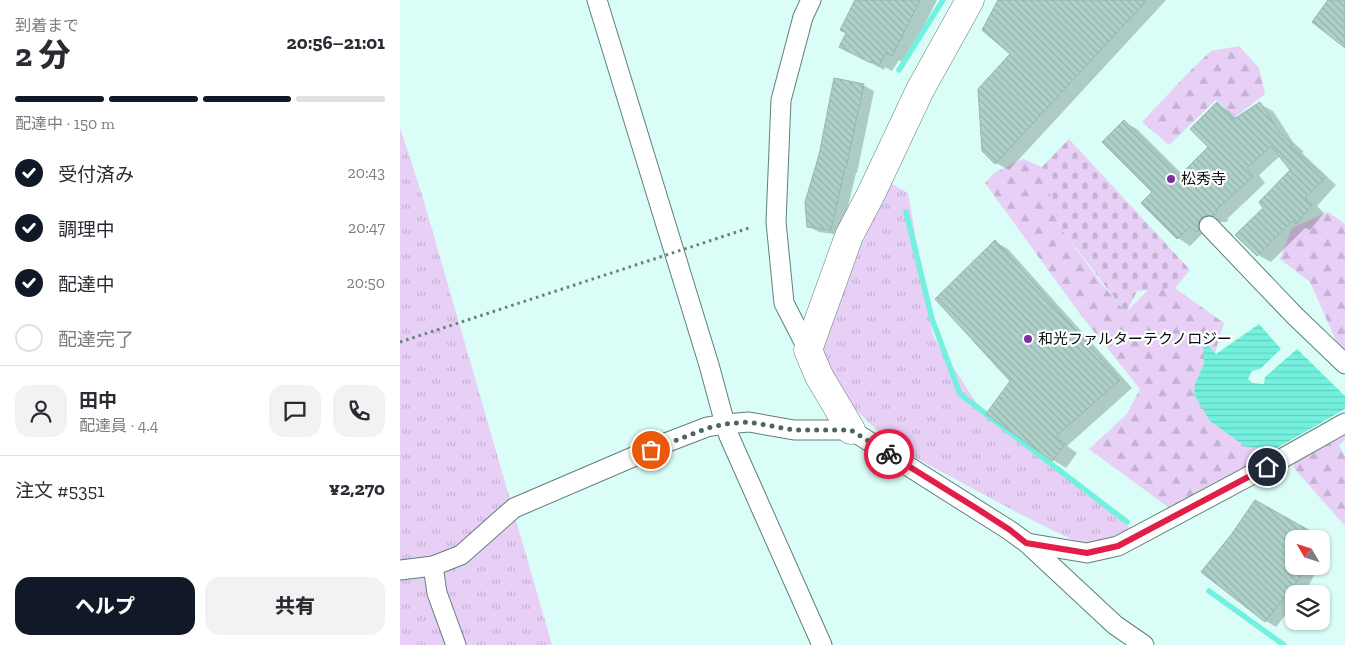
<!DOCTYPE html>
<html lang="ja">
<meta charset="utf-8">
<style>
:root{--surface:#fff;--page:#f2f2f3;--text:#2b2b33;--muted:#7c7c81;--line:#e1e1e2;--accent:#111827}
body{margin:0;font-family:"Zilla Slab","Noto Sans JP",serif;background:var(--page);color:var(--text);height:100vh;display:flex;flex-direction:column;font-size:19px;white-space:nowrap}
*{box-sizing:border-box;margin:0}
p{font-size:16px;color:var(--muted)}
.icon{flex:none;width:28px;height:28px;fill:none;stroke:currentColor;stroke-width:2;stroke-linecap:round;stroke-linejoin:round}
.map{position:relative;flex:1;overflow:hidden}
.details{display:flex;flex-direction:column;background:var(--surface);width:400px}
.details>*{flex:none}
.needle{width:32px;rotate:308deg}
.fabs{position:absolute;left:885px;top:530px;display:grid;gap:10px}
.fabs a{display:grid;place-items:center;width:45px;height:45px;border-radius:10px;background:var(--surface);box-shadow:0 1px 4px #0004;font-size:25px}
.pin{position:absolute;display:grid;place-items:center;width:42px;height:42px;color:#fff;margin:-21px;border:2px solid #fff;border-radius:50%;box-shadow:0 1px 5px #0007}
.courier{position:absolute;display:grid;place-items:center;width:50px;height:50px;margin:-25px;border:4px solid #e11d48;border-radius:50%;background:#fff;color:#222;box-shadow:0 1px 6px #0007}
.head em{font-style:normal;font-weight:800}
.head div{display:flex;flex-direction:column-reverse}
.head{display:flex;align-items:center;justify-content:space-between;height:85px;padding:0 15px}
h1{font-size:32px;font-weight:800;line-height:38px}
.bar{display:grid;grid-template-columns:repeat(4,1fr);gap:8px 5px;align-content:center;height:60px;padding:0 15px}
.bar i{height:6px;border-radius:4px;background:var(--line)}
.bar .current{background:var(--accent)}
.bar p{grid-column:span 4}
.line{display:flex;align-items:center;gap:12px;padding:0 15px;border-top:1px solid var(--line)}
.line div{flex:1}
.round{display:grid;place-items:center;flex:none;width:52px;height:52px;border-radius:15px;background:var(--page)}
ol{padding:0 15px;list-style:none}
li{display:flex;align-items:center;gap:15px;height:55px}
li p{margin-inline-start:auto}
li .icon{padding:5px;border-radius:50%;background:var(--accent);color:#fff;stroke-width:4}
li:last-child{color:var(--muted)}
li i{width:28px;height:28px;border:2px solid var(--line);border-radius:50%}
.primary-button{display:flex;gap:10px;margin-top:auto;padding:10px 15px}
.primary-button a{flex:1;height:58px;border-radius:15px;background:var(--accent);color:#fff;font-size:20px;font-weight:800;line-height:58px;text-align:center}
.primary-button a+a{background:var(--page);color:var(--text)}
main{display:flex;flex:1;min-height:0}
.map>svg:first-child{display:block}
</style>
<main>
<section class="details">
<div class="head"><div><h1>2 分</h1><p>到着まで</p></div><em>20:56–21:01</em></div>
<div class="bar"><i class="current"></i><i class="current"></i><i class="current"></i><i></i><p>配達中 · 150 m</p></div>
<ol>
<li><svg class="icon" aria-label="check" viewBox="0 0 24 24"><path d="M5 12l5 5 9-10"/></svg>受付済み<p>20:43</p></li>
<li><svg class="icon" aria-label="check" viewBox="0 0 24 24"><path d="M5 12l5 5 9-10"/></svg>調理中<p>20:47</p></li>
<li><svg class="icon" aria-label="check" viewBox="0 0 24 24"><path d="M5 12l5 5 9-10"/></svg>配達中<p>20:50</p></li>
<li><i></i>配達完了</li>
</ol>
<div class="line" style="height:90px"><a class="round"><svg class="icon" aria-label="person" viewBox="0 0 24 24"><circle cx="12" cy="8" r="4"/><path d="M4 21q1-7 8-7t8 7"/></svg></a><div><b>田中</b><p>配達員 · 4.4</p></div><a class="round"><svg class="icon" aria-label="chat" viewBox="0 0 24 24"><path d="M4 5h16v11H9l-5 4z"/></svg></a><a class="round"><svg class="icon" aria-label="phone" viewBox="0 0 24 24"><path d="M5 4h4l2 5-3 2q2 4 5 5l2-3 5 2v4C11 20 4 13 5 4z"/></svg></a></div>
<div class="line" style="height:65px"><div>注文 #5351</div><b>¥2,270</b></div>
<div class="primary-button"><a>ヘルプ</a><a>共有</a></div>
</section>
<div class="map">
<svg width="945" height="645" viewBox="0 0 945 645">
<defs>
<pattern id="grass-tufts" width="24" height="20" patternUnits="userSpaceOnUse" patternTransform="scale(1.25)"><rect width="24" height="20" fill="#e7cff6"/><path d="M3 7l-1-3M5 7V3M7 7l1-3M15 17l-1-3M17 17v-4M19 17l1-3" fill="none" stroke="#c5b1d2"/></pattern>
<pattern id="forest-firs" width="22" height="20" patternUnits="userSpaceOnUse" patternTransform="scale(1.25)"><rect width="22" height="20" fill="#e7cff6"/><path d="M5 1l3.5 6h-7zM16 11l3.5 6h-7z" fill="#c5b1d2"/></pattern>
<pattern id="cemetery-stones" width="16" height="16" patternUnits="userSpaceOnUse" patternTransform="scale(1.25)"><rect width="16" height="16" fill="#e7cff6"/><path d="M2 7V4a2 2 0 0 1 4 0v3zM10 15v-3a2 2 0 0 1 4 0v3z" fill="#c5b1d2"/></pattern>
<pattern id="water-rules" width="6" height="5" patternUnits="userSpaceOnUse" patternTransform="scale(1.25)"><rect width="6" height="5" fill="#74f1de"/><path d="M0 2.5h6" fill="none" stroke="#63cebd"/></pattern>
<pattern id="building-back-hatch" width="6" height="6" patternUnits="userSpaceOnUse" patternTransform="scale(1.25)"><rect width="6" height="6" fill="#aed0c9"/><path d="M-1 5l2 2M0 0l6 6M5-1l2 2" fill="none" stroke="#94b2ac"/></pattern>
</defs>
<rect width="100%" height="100%" fill="#dafdf7"/>
<g fill="url(#grass-tufts)">
<path d="M 0,128 L 22,195 L 152,645 L 0,645 Z"/>
<path d="M 490,183 L 508,193 L 533,336 L 583,413 L 732,529 L 687,547 L 618,513 L 492,445 L 449,403 L 417,353 L 421,333 Z"/>
</g>
<g fill="url(#forest-firs)">
<path d="M 839,46 L 859,68 L 865,94 L 835,117 L 816,100 L 769,145 L 742,122 L 792,69 L 811,51 Z"/>
<path d="M 623,159 L 642,167 L 661,228 L 701,283 L 726,312 L 749,289 L 775,288 L 824,323 L 816,349 L 807,385 L 846,436 L 867,450 L 843,476 L 772,510 L 689,449 L 727,414 L 740,389 L 680,314 L 585,183 L 594,173 Z"/>
<path d="M 928,212 L 945,224 L 945,355 L 942,354 L 910,282 L 880,259 L 892,228 Z"/>
<path d="M 945,434 L 945,440 L 939,445 L 945,457 L 945,526 L 893,467 L 901,450 Z"/>
</g>
<path fill="url(#cemetery-stones)" d="M 669,139 L 790,270 L 775,288 L 737,291 L 726,313 L 661,228 L 642,167 Z"/>
<path fill="url(#water-rules)" d="M 859,324 L 881,349 L 860,369 L 852,371 L 848,379 L 852,383 L 864,384 L 865,377 L 897,349 L 945,396 L 945,409 L 877,448 L 846,447 L 810,421 L 794,394 L 795,384 L 804,364 L 803,340 L 816,354 Z"/>
<g fill="#0003">
<path d="M 456,0 L 537,0 L 505,63 L 499,60 L 492,71 L 485,67 L 484,70 L 441,47 L 448,33 Z"/>
<path d="M 600,0 L 766,0 L 609,170 L 596,163 L 612,54 Z"/>
<path d="M 463,85 L 474,91 L 457,173 L 456,173 L 441,235 L 419,232 L 408,226 Z"/>
<path d="M 817,104 L 829,111 L 837,119 L 860,104 L 873,111 L 893,142 L 904,152 L 902,153 L 936,185 L 917,206 L 924,213 L 910,230 L 905,228 L 871,262 L 858,255 L 865,208 L 891,170 L 880,156 L 859,175 L 865,183 L 827,219 L 829,220 L 826,222 L 820,222 L 814,225 L 810,238 L 802,234 L 790,246 L 778,238 L 754,192 L 724,122 L 737,129 L 782,174 L 809,147 Z"/>
<path d="M 595,242 L 608,249 L 732,388 L 667,446 L 677,453 L 666,468 L 653,460 L 588,414 L 612,380 Z"/>
<path d="M 855,502 L 931,544 L 921,562 L 921,539 L 894,539 L 894,566 L 919,566 L 909,585 L 902,594 L 894,594 L 894,604 L 876,627 L 866,621 L 832,535 Z"/>
</g>
<g fill="none" stroke-linecap="round" stroke-linejoin="round">
<g stroke="#74f1de" stroke-width="5.5">
<path d="M 499,70 L 543,0"/>
<path d="M 506,212 L 532,319 L 560,394 L 727,522"/>
<path d="M 809,591 L 884,645"/>
</g>
</g>
<g fill="url(#building-back-hatch)" stroke="#94b6b0">
<path d="M 455,0 L 520,0 L 492,56 L 486,53 L 479,65 L 472,61 L 471,63 L 439,47 L 446,33 L 440,30 Z"/>
<path d="M 598,0 L 747,0 L 595,164 L 582,151 L 578,89 L 610,54 L 582,30 Z"/>
<path d="M 928,0 L 945,0 L 945,48 L 912,22 Z"/>
<path d="M 434,78 L 464,84 L 446,168 L 445,168 L 431,230 L 407,227 L 405,202 L 419,155 Z"/>
<path d="M 817,102 L 834,119 L 860,102 L 880,133 L 892,144 L 891,146 L 925,178 L 905,198 L 912,205 L 896,224 L 892,221 L 857,256 L 835,235 L 863,208 L 859,202 L 890,170 L 871,146 L 847,168 L 853,176 L 815,211 L 817,212 L 813,216 L 807,215 L 801,218 L 798,223 L 799,230 L 797,232 L 790,227 L 777,239 L 741,203 L 752,192 L 702,142 L 724,120 L 779,176 L 808,147 L 790,129 Z"/>
<path d="M 595,240 L 720,380 L 655,437 L 665,444 L 652,461 L 586,414 L 610,381 L 535,299 Z"/>
<path d="M 855,500 L 921,537 L 920,539 L 894,539 L 894,566 L 905,566 L 899,579 L 865,622 L 801,572 L 831,535 Z"/>
</g>
<g fill="none" stroke-linecap="round" stroke-linejoin="round">
<defs>
<g id="street">
<path d="M 197,0 L 309,365 L 325,424 L 329,436 L 422,645"/>
<path d="M 809,226 L 895,316 L 945,364"/>
<path d="M 408,350 L 384,303 L 376,222 L 381,100 L 403,17 L 411,0"/>
<path d="M 627,543 L 687,553 L 718,546 L 883,458 L 945,423"/>
<path d="M 33,566 L 37,593 L 56,645"/>
<path d="M 0,570 L 33,566 L 61,555 L 114,508 L 268,442 L 307,427 L 325,424 L 349,422 L 394,430 L 451,430 L 609,530 L 627,543 L 715,625 L 744,645"/>
</g>
<path id="secondary" d="M 451,430 L 419,376 L 408,350 L 449,236 L 471,194 L 520,90 L 570,0"/>
</defs>
<use href="#street" stroke="#5f807a" stroke-width="21"/>
<use href="#secondary" stroke="#5f807a" stroke-width="29"/>
<use href="#street" stroke="#fff" stroke-width="19"/>
<use href="#secondary" stroke="#fff" stroke-width="28"/>
<path stroke="#687f7b" stroke-width="3" stroke-dasharray="2.5 4" stroke-linecap="butt" d="M 0,342 L 352,227"/>
</g>
<g fill="none" stroke-linecap="round" stroke-linejoin="round">
<path stroke="#506461" stroke-width="5" stroke-dasharray="0 9" d="M 251,450 L 308,428 L 325,424 L 349,422 L 394,430 L 451,430 L 489,454"/>
<path stroke="#e11d48" stroke-width="6" d="M 489,454 L 576,508 L 610,530 L 626,543 L 687,553 L 718,546 L 867,467"/>
</g>
<g fill="#7b2fa0" stroke="#fff" stroke-width="2">
<circle cx="771" cy="179" r="5"/>
<circle cx="628" cy="339" r="5"/>
</g>
<g text-anchor="middle" dominant-baseline="central" stroke-width="4.5" stroke-linejoin="round" paint-order="stroke">
<g font-size="15" fill="#061210" stroke="#fff" text-anchor="start">
<text x="781" y="179">松秀寺</text>
<text x="638" y="339">和光ファルターテクノロジー</text>
</g>
</g>
</svg>
<div class="fabs">
<a><svg class="needle" viewBox="-14 -14 28 28"><path d="M0-13l5 13h-10z" fill="#e53935"/><path d="M0 13l5-13h-10z" fill="#7c7c81"/></svg></a>
<a><svg class="icon" aria-label="layers" viewBox="0 0 24 24"><path d="M12 4l9 5-9 5-9-5zM3 14l9 5 9-5"/></svg></a>
</div>
<div class="pin" style="left:251px;top:450px;background:#ea580c"><svg class="icon" aria-label="bag" viewBox="0 0 24 24"><path d="M5 8h14l-1 12H6zM9 8a3 3 0 0 1 6 0"/></svg></div>
<div class="pin" style="left:867px;top:467px;background:#1f2937"><svg class="icon" aria-label="home" viewBox="0 0 24 24"><path d="M3 11l9-7 9 7M6 9v11h12V9"/></svg></div>
<div class="courier" style="left:489px;top:454px"><svg class="icon" aria-label="bike" viewBox="0 0 24 24"><circle cx="6" cy="16" r="4"/><circle cx="18" cy="16" r="4"/><path d="M6 16l4-8h5l3 8M10 8l3 8H6M13 5h3"/></svg></div>
</div>
</main>
